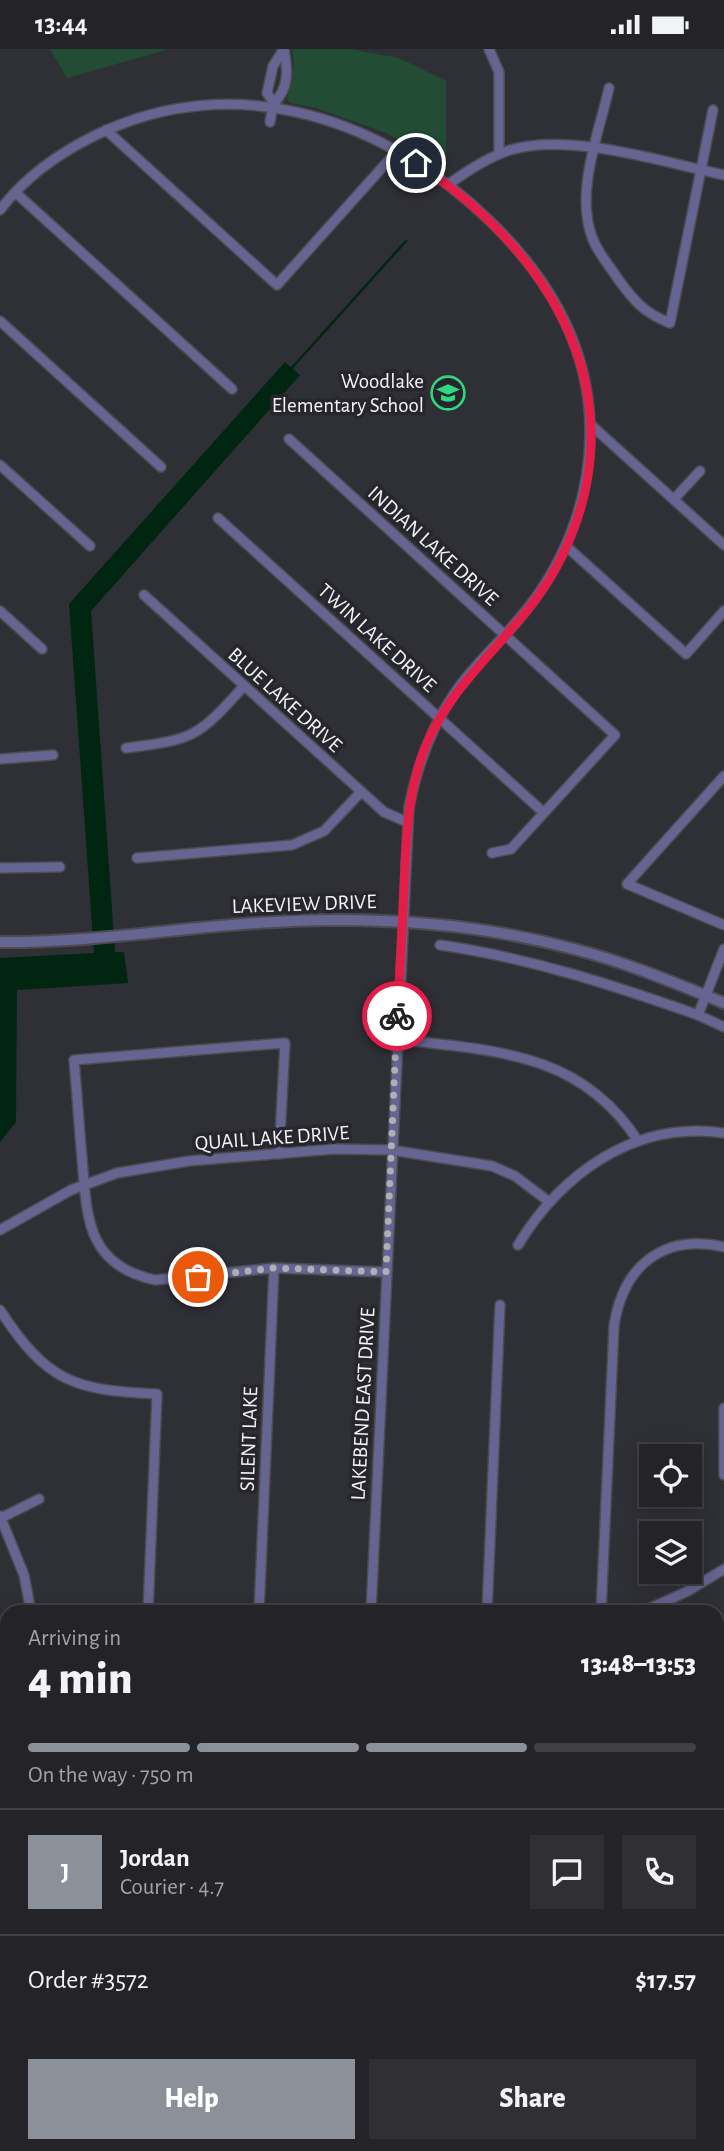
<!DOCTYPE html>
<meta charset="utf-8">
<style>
:root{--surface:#232328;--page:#2f2f34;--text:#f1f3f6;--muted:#a3a4a8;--line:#404045;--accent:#8c9099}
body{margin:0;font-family:"Alegreya Sans",sans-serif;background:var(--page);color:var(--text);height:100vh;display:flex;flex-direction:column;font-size:26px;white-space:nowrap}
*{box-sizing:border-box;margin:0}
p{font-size:23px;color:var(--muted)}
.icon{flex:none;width:38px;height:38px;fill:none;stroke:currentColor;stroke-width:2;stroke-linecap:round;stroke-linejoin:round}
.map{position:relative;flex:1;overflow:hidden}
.side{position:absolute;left:0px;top:1556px;width:724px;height:548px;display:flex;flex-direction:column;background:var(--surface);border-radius:21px 21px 0 0;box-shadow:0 4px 18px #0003,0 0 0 2px var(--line)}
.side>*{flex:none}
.buttons{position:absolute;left:639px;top:1395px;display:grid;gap:14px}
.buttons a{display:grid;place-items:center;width:63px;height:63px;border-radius:0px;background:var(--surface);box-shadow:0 4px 18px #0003,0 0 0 2px var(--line);font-size:35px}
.pin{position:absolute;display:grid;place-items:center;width:60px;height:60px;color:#fff;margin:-30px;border:4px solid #fff;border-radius:50%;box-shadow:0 2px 7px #0007}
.courier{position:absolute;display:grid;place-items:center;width:70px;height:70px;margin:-35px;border:5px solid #e11d48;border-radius:50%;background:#fff;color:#222;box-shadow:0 2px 9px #0007}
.head em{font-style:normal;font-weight:800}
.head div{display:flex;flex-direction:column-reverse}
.head{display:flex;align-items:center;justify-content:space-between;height:119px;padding:0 28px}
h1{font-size:46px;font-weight:800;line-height:52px}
.bar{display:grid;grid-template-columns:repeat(4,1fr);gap:10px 7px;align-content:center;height:84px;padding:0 28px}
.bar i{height:9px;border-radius:5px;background:var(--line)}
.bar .selected{background:var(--accent)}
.bar p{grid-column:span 4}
.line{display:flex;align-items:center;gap:18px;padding:0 28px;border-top:2px solid var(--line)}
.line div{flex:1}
.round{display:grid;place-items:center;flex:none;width:74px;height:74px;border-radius:0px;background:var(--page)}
.cta{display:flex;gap:14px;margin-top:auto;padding:14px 28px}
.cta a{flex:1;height:80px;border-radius:0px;background:var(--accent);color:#fff;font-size:28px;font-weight:800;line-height:80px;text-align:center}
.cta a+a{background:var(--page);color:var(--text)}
.status{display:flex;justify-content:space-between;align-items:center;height:49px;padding:0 35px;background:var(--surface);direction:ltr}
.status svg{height:19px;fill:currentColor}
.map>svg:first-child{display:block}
</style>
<div class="status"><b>13:44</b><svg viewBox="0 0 49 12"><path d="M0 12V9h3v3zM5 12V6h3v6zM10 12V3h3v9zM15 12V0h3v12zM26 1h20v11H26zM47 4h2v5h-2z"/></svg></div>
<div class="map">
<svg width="724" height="2102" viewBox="0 0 724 2102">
<rect width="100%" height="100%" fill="#2f2f36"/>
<g fill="#224c33">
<path d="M 50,0 L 166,0 L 166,1 L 67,29 Z"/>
<path d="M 292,0 L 350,0 L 399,9 L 446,32 L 446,119 L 386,84 L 316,59 L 290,54 L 287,50 L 294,17 Z"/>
</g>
<path fill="#002511" d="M 285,313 L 300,326 L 91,562 L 115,903 L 124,903 L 128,934 L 17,941 L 16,1073 L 0,1093 L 0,909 L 94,904 L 69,555 Z"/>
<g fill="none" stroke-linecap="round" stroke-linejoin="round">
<path stroke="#002511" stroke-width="2.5" d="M 290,321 L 406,192"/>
<defs>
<g id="minor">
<path d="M 489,0 L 499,23 L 499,105"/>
<path d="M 609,39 C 599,84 575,143 592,188 C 597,203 609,216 618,230 C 634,252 644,264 670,274 L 713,61"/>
<path d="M 274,54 L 267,44 L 273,17 L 284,0"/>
<path d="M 274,54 C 289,39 288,21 284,1"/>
<path d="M 270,73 L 273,56"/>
<path d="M 106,81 L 277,236 L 397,102"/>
<path d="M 449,135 C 467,122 488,108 510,101 C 570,83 663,113 724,126"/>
<path d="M 16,144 L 232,340"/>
<path d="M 0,161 C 25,128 59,104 96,86 C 236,18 387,70 493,175 C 551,232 591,302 590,386 C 589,455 563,519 518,571 C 497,596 472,618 454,645 C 430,680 417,718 409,758 L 371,1563"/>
<path d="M 0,272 L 161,418"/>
<path d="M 590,375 L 724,496"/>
<path d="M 289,390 L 615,686 L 511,800 L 492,804"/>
<path d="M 0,416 L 90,497"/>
<path d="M 674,450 L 700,422"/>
<path d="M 218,469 L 543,763"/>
<path d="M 566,497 L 686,605 L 724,562"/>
<path d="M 144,546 L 384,763 L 407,773"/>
<path d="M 0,562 L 42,600"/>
<path d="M 126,699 C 195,690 197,689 244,637"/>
<path d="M 0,710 L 53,706"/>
<path d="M 724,727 L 627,835 L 724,876"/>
<path d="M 137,809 L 292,796 L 324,782 L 361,743"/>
<path d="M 0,819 L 60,818"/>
<path d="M 440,896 C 530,909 613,936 698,966"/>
<path d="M 724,900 L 698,966 L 724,978"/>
<path d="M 396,990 C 493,1002 580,1002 638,1092"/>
<path d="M 279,1105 L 285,994 L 74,1011 C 77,1044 79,1077 82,1109 C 87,1168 86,1216 155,1231 L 274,1219 L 386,1223"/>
<path d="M 0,1181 L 71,1141 L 117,1124 L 189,1112 L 334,1100 L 391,1101 L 492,1117 L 515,1127 L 548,1152"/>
<path d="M 518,1196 C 562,1124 635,1071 724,1084"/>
<path d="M 0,1261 C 47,1333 73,1341 157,1345 L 148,1563"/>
<path d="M 724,1359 L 724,1426"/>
<path d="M 0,1467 L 24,1526 L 31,1563"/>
<path d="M 1,1469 L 39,1450"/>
<path d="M 259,1563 L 274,1219"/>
<path d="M 487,1563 L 500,1256"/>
<path d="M 601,1563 L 614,1277 C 623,1217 663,1184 724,1198"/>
<path d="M 642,1563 L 688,1542 L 724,1520"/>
<path d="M 718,1842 L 724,1835"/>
<path d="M 0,1898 L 7,1896"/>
<path d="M 718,1996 L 724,1982"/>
<path d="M 190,2096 L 190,2102"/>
<path d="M 303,2096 L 303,2102"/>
<path d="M 53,2102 L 53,2096"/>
<path d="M 462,2102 L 465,2096"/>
<path d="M 642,2102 L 645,2096"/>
</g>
<g id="tertiary">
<path d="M 0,893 C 97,894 194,876 291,872 C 387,868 481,875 574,900 C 625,913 675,934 724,954"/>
<path d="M 718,1602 L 724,1598"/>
<path d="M 718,1619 L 724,1615"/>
<path d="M 0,1641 L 7,1642"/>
</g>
</defs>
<use href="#minor" stroke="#4b4b51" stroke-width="12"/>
<use href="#tertiary" stroke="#4b4b51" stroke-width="14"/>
<use href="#minor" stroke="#666490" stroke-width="9"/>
<use href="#tertiary" stroke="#666490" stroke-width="10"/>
</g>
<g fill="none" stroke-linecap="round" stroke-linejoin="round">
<path stroke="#afafb4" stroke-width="7" stroke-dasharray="0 12.6" d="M 198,1228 L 274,1219 L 386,1223 L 397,967"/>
<path stroke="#e11d48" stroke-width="9" d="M 397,967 C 400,924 402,882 404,839 C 406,791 407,744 425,699 C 453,629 516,588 553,524 C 645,361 559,207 416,114"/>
</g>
<defs>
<symbol id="school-ring" viewBox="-11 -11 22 22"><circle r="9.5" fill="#26262c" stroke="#2fd883" stroke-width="1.5"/><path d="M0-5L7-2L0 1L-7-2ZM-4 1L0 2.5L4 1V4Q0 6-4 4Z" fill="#2fd883"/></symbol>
</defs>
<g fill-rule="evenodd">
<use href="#school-ring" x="429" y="325" width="38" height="38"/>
</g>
<g text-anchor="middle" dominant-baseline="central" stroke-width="7" stroke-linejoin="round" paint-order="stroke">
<g font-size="21" fill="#f4f4f8" stroke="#26262c" text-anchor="end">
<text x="424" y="332">Woodlake<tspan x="424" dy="24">Elementary School</tspan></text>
</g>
<g font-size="21" fill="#f4f4f8" stroke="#26262c">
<text transform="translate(433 497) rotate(42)">INDIAN LAKE DRIVE</text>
<text transform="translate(377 589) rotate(42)">TWIN LAKE DRIVE</text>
<text transform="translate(285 651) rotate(42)">BLUE LAKE DRIVE</text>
<text transform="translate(304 855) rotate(-2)">LAKEVIEW DRIVE</text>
<text transform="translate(272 1089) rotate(-4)">QUAIL LAKE DRIVE</text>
<text transform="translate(363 1355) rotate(-87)">LAKEBEND EAST DRIVE</text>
<text transform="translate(249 1390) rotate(-88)">SILENT LAKE</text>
</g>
</g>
</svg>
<div class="buttons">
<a><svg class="icon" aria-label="locate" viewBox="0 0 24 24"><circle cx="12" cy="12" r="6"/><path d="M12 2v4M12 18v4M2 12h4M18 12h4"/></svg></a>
<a><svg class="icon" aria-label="layers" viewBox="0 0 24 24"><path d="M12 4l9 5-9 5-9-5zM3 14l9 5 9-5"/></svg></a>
</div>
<div class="pin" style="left:198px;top:1228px;background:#ea580c"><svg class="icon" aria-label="bag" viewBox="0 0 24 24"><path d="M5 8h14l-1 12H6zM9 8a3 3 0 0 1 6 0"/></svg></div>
<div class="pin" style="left:416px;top:114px;background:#1f2937"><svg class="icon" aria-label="home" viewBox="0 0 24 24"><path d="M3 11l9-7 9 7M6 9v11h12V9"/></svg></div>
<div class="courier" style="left:397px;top:967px"><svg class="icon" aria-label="bike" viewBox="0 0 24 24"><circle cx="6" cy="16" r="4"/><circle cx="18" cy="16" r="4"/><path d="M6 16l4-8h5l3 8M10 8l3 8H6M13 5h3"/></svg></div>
<section class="side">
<div class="head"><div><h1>4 min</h1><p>Arriving in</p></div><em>13:48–13:53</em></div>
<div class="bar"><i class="selected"></i><i class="selected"></i><i class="selected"></i><i></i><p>On the way · 750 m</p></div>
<div class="line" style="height:126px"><b class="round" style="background:var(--accent);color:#fff">J</b><div><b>Jordan</b><p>Courier · 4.7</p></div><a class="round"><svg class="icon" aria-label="chat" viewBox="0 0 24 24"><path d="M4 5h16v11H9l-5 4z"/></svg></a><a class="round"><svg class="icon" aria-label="phone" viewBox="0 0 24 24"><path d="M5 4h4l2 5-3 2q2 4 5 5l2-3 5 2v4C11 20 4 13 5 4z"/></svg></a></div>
<div class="line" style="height:91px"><div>Order #3572</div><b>$17.57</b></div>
<div class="cta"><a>Help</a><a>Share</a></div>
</section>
</div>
